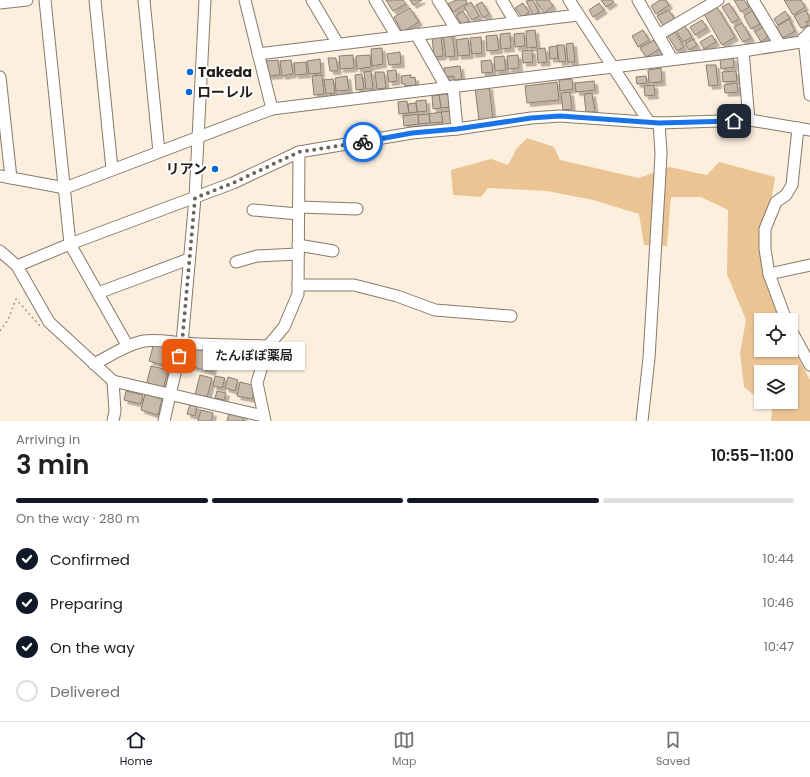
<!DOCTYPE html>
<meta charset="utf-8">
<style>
:root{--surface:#fff;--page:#f6f6f6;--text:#202124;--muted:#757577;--line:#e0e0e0;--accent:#111827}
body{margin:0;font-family:Poppins,"Noto Sans JP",sans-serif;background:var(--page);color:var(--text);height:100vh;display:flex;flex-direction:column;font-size:15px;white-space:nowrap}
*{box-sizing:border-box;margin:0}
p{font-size:13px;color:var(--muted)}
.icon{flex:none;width:22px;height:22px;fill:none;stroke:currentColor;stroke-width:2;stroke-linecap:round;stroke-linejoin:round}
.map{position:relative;height:421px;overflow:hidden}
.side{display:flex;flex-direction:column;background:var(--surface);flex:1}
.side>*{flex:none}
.tools{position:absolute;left:754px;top:313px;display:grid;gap:8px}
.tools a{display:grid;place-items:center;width:44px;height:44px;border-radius:0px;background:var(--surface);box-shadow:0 1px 3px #0004;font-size:20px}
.pin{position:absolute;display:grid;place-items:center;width:34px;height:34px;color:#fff;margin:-17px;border-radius:8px;box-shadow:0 2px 6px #0006}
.courier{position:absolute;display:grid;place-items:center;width:40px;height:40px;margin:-20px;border:3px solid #1a73e8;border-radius:50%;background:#fff;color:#222;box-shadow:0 1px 5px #0007}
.bubble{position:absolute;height:28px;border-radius:0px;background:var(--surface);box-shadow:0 1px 3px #0004;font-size:13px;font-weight:600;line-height:28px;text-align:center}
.summary em{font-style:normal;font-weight:600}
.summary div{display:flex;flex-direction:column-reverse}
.summary{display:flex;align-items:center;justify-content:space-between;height:68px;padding:0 16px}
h1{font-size:26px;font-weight:600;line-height:30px}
.bar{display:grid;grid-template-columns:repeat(4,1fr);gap:6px 4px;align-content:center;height:48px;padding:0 16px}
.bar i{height:5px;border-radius:3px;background:var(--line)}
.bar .selected{background:var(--accent)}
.bar p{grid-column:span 4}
ol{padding:0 16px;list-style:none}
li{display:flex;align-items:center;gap:12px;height:44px}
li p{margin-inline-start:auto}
li .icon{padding:4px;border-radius:50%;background:var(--accent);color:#fff;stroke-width:4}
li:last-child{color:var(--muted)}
li i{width:22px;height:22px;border:2px solid var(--line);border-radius:50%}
.menu{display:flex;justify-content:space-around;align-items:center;height:56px;border-top:1px solid var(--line);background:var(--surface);font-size:11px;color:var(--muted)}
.menu a{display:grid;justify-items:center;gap:2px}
.menu .selected{color:var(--accent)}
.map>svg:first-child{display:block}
</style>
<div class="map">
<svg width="810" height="421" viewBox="0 0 810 421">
<defs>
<filter id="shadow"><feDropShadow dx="3.5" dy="3.5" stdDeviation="0" flood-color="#0004"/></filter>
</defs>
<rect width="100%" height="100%" fill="#fdefde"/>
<path fill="#ebc494" d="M 527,138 L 554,147 L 560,160 L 639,178 L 669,167 L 707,175 L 719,162 L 775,177 L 771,202 L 759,239 L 780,320 L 761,320 L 761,350 L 791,350 L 791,344 L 810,380 L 810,421 L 771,421 L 772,410 L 762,402 L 791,402 L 791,372 L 761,372 L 761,401 L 744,387 L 740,353 L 746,320 L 727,274 L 728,210 L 701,197 L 671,197 L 667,246 L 644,245 L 639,214 L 593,200 L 547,191 L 488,188 L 481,197 L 453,195 L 451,170 L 491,159 L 508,165 L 517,148 Z"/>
<g fill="#c8bbab" stroke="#8a7e6f" filter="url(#shadow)">
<path d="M 386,0 L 403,0 L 406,4 L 393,11 Z"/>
<path d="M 410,0 L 422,0 L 413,5 Z"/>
<path d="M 456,0 L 466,0 L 467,3 L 453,12 L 448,4 Z"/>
<path d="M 533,0 L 539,12 L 533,15 L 526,1 Z"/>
<path d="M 535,0 L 549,0 L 553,6 L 544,13 Z"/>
<path d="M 601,0 L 612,0 L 614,2 L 606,7 Z"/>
<path d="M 660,0 L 666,0 L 669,5 L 656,14 L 651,6 Z"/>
<path d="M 734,0 L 744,0 L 749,7 L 741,12 Z"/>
<path d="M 784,0 L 801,0 L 805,7 L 793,15 Z"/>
<path d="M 471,2 L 479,16 L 472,20 L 464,7 Z"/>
<path d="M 482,2 L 489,14 L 483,18 L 476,5 Z"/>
<path d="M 523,3 L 529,12 L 522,17 L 515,8 Z"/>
<path d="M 599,3 L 604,10 L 593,17 L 589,10 Z"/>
<path d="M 729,3 L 739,19 L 732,23 L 722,7 Z"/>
<path d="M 717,7 L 735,37 L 722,45 L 704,14 Z"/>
<path d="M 410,8 L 419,22 L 402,32 L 394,17 Z"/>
<path d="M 669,10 L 675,20 L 664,27 L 657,16 Z"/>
<path d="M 806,10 L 810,20 L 806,22 L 808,25 L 801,28 L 794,16 Z"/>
<path d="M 463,11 L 469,21 L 462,25 L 456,16 Z"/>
<path d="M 752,11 L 760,24 L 751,29 L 744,16 Z"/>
<path d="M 785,11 L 790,18 L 778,25 L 774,19 Z"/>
<path d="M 789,19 L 795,31 L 783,38 L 776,27 Z"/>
<path d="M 702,20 L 707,28 L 695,35 L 690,27 Z"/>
<path d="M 742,23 L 751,38 L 743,42 L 734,27 Z"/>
<path d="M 685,26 L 692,37 L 683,42 L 676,31 Z"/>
<path d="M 763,27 L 768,37 L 761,42 L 755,32 Z"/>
<path d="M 535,30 L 537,47 L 527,48 L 526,31 Z"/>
<path d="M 643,30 L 649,40 L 638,47 L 632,36 Z"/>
<path d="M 675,32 L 684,47 L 677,51 L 668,36 Z"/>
<path d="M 452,33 L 455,56 L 446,57 L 443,34 Z"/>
<path d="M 510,33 L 511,48 L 501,49 L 500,34 Z"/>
<path d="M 524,33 L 525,46 L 515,47 L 514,34 Z"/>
<path d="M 441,35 L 443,56 L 434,57 L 432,36 Z"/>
<path d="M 497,35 L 499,50 L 487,51 L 486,36 Z"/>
<path d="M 712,35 L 716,42 L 704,49 L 700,42 Z"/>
<path d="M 481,37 L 482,53 L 472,54 L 470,38 Z"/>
<path d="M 468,38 L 470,55 L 458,56 L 456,40 Z"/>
<path d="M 693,39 L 697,45 L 689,50 L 685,44 Z"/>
<path d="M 654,40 L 660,49 L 646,57 L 640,48 Z"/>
<path d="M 573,43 L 575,62 L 568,62 L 566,44 Z"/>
<path d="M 557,45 L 564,45 L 566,61 L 559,62 Z"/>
<path d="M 557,46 L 558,58 L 550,59 L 549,47 Z"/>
<path d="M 382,48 L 383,64 L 372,66 L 371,49 Z"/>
<path d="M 545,48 L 547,62 L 538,63 L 537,49 Z"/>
<path d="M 532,50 L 533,62 L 523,63 L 522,51 Z"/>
<path d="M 400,52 L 401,64 L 389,65 L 387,54 Z"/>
<path d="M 353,55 L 354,68 L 340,69 L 339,56 Z"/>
<path d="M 370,55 L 371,67 L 357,69 L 356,56 Z"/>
<path d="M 518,55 L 519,68 L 508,69 L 507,56 Z"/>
<path d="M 504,56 L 506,70 L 495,71 L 494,57 Z"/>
<path d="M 733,57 L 734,67 L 721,69 L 720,59 Z"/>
<path d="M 328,58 L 336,58 L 338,71 L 330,71 Z"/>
<path d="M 320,59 L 321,73 L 309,74 L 307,61 Z"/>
<path d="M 278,60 L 280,75 L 268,76 L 266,61 Z"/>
<path d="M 291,60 L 293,74 L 282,76 L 280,61 Z"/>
<path d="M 491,60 L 493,72 L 482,73 L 481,61 Z"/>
<path d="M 306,62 L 307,74 L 295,75 L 294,63 Z"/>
<path d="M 706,65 L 716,65 L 718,85 L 709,86 Z"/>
<path d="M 460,66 L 462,79 L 454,80 L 454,76 L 445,77 L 444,68 Z"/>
<path d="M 661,68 L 662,82 L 649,83 L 648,70 Z"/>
<path d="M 396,70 L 397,81 L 389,82 L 387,71 Z"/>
<path d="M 371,71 L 373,89 L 366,89 L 364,72 Z"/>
<path d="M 736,71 L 737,81 L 723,82 L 722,72 Z"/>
<path d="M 375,72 L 384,72 L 386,88 L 377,89 Z"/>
<path d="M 362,74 L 364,89 L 356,90 L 355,75 Z"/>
<path d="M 322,75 L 324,94 L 314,95 L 312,76 Z"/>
<path d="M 411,75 L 411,78 L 415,77 L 416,85 L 406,86 L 405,84 L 402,84 L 401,76 Z"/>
<path d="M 347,76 L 349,90 L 336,91 L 335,78 Z"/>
<path d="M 646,76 L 647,83 L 637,84 L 636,77 Z"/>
<path d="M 333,79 L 335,93 L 326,94 L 324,80 Z"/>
<path d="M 572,79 L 573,89 L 560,91 L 559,80 Z"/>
<path d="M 594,81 L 595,90 L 576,92 L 575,83 Z"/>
<path d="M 557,82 L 559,100 L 527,103 L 525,86 Z"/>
<path d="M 737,83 L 738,92 L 725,93 L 724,85 Z"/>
<path d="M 654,85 L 655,95 L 645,96 L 644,86 Z"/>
<path d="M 489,86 L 493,119 L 479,120 L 475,88 Z"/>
<path d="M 570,92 L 572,109 L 563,110 L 561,93 Z"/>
<path d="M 592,93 L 595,112 L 586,112 L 584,94 Z"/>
<path d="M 449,94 L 451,107 L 441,108 L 439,95 Z"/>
<path d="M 439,95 L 441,108 L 433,109 L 432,96 Z"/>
<path d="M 426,100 L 427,111 L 417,112 L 416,101 Z"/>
<path d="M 407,101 L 409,113 L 399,114 L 398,102 Z"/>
<path d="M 416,103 L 417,112 L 409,113 L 408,104 Z"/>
<path d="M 452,111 L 453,125 L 443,126 L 441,112 Z"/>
<path d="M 441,112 L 443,122 L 430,123 L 429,114 Z"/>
<path d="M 418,114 L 419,124 L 404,126 L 403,116 Z"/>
<path d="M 429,114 L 430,123 L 419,124 L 418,115 Z"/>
<path d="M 154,343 L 176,348 L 171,367 L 149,361 Z"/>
<path d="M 191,348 L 216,354 L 212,372 L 186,365 Z"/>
<path d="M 151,366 L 168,370 L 163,390 L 146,386 Z"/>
<path d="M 200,375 L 212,378 L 207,398 L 195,395 Z"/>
<path d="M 215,376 L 225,378 L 222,388 L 213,386 Z"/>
<path d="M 228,377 L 238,380 L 235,391 L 225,388 Z"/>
<path d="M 240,382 L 256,386 L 252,399 L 237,396 Z"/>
<path d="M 126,391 L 143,395 L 141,404 L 124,400 Z"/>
<path d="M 217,391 L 226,393 L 224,400 L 215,398 Z"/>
<path d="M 145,394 L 162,399 L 158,415 L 141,410 Z"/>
<path d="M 190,404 L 197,406 L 195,416 L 187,414 Z"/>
<path d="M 201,410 L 213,413 L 211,421 L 198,421 Z"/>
<path d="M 229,413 L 244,416 L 243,421 L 227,421 Z"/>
</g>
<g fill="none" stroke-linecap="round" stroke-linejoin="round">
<defs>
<g id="minor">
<path d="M 45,0 L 70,244 L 127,345"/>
<path d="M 95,0 L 112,169"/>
<path d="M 144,0 L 159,152"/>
<path d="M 245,0 L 272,109"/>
<path d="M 312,0 L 338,44"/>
<path d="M 375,0 L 397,37"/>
<path d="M 438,0 L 456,29"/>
<path d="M 502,0 L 515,22"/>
<path d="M 569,0 L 649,122"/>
<path d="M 638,0 L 672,59"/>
<path d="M 753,0 L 780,45"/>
<path d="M 0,3 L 27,0"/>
<path d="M 416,34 L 446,87"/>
<path d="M 658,35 L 718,0"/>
<path d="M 804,38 L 810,95"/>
<path d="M 743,51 L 749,120"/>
<path d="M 258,54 L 578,15"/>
<path d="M 0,77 L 11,178"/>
<path d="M 453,86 L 457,129"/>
<path d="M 299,152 L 412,133 L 457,129 L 531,118 L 560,116 L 659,123 L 750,120 L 810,130"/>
<path d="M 0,176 L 65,188 L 272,109 L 743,51 L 801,42 L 810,32"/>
<path d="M 299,207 L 357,209"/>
<path d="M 253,210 L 298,214"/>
<path d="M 298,245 L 333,251"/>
<path d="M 0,251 L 17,266 L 49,322 L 113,381 L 263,416"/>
<path d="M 236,262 L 257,256 L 298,254"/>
<path d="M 17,266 L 70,244 L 233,183 L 299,152 L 298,294 L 284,327 L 268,346 C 240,345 211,345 183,343 C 170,342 157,339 144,341 C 127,344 110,356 94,364"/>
<path d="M 769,274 L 810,265"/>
<path d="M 298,285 L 354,285 L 397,296 L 435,310 L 511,316"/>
<path d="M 98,293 L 189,259"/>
<path d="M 786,320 L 769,274 L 765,249 L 765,229 L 776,202 L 786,195 L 792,185 L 798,128"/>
<path d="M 791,330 L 810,365"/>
<path d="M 113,381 L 115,411 L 113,421"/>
<path d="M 164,421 L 182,343 L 195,198 L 205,0"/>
<path d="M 265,421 L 257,383 L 268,346"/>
<path d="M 642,421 L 649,358 L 660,173 L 661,153 L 659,123"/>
</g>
</defs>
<use href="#minor" stroke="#877a6c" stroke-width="13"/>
<path stroke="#a1978a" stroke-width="1.5" stroke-dasharray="2 3" stroke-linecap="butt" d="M 0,331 L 8,320 L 16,299 L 40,326"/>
<use href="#minor" stroke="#fff" stroke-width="11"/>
</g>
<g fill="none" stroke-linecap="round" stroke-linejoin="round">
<path stroke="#6e665c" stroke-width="4" stroke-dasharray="0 7.2" d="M 179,356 L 182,343 L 195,198 L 233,183 L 299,152 L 363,142"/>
<path stroke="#1a73e8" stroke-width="5" d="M 363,142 L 412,133 L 457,129 L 531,118 L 560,116 L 659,123 L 734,121"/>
</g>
<g fill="#076ad2" stroke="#fefffe" stroke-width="1.5">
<circle cx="190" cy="72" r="4"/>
<circle cx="189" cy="92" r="4"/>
<circle cx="215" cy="169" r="4"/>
</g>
<g text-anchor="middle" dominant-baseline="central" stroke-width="4" stroke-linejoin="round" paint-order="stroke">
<g font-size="14" font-weight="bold" fill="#211c16" stroke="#fefffe" text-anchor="start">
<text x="198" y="72">Takeda</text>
<text x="197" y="92">ローレル</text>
<text x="207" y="169" text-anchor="end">リアン</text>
</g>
</g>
</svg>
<div class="tools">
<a><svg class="icon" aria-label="locate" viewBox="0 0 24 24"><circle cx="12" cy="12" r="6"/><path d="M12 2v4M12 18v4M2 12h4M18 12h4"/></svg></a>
<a><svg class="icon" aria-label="layers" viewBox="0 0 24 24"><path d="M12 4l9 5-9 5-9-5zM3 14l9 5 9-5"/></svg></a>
</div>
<div class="pin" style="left:179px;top:356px;background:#ea580c"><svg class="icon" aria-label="bag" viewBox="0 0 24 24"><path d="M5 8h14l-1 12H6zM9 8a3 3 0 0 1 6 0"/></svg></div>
<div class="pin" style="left:734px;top:121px;background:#1f2937"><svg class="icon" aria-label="home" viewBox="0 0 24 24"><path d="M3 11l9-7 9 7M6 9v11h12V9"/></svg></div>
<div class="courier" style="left:363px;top:142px"><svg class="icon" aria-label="bike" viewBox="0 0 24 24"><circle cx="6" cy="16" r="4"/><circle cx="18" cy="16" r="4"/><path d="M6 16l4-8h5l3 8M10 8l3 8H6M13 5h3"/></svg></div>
<div class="bubble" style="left:203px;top:342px;width:102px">たんぽぽ薬局</div>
</div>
<section class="side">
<div class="summary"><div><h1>3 min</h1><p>Arriving in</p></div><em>10:55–11:00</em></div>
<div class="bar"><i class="selected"></i><i class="selected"></i><i class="selected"></i><i></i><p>On the way · 280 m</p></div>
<ol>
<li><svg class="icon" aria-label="check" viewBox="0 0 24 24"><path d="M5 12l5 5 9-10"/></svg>Confirmed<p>10:44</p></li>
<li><svg class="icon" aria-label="check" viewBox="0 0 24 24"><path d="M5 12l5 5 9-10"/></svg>Preparing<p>10:46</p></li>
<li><svg class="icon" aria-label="check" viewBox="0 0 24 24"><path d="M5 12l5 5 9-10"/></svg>On the way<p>10:47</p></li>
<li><i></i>Delivered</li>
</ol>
</section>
<nav class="menu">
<a class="selected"><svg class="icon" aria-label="home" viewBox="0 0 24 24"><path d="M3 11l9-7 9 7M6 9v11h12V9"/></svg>Home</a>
<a><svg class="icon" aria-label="map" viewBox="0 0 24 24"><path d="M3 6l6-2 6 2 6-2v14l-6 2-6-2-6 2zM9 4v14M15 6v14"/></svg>Map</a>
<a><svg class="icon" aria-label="saved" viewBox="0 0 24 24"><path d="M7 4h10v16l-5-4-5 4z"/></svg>Saved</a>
</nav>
